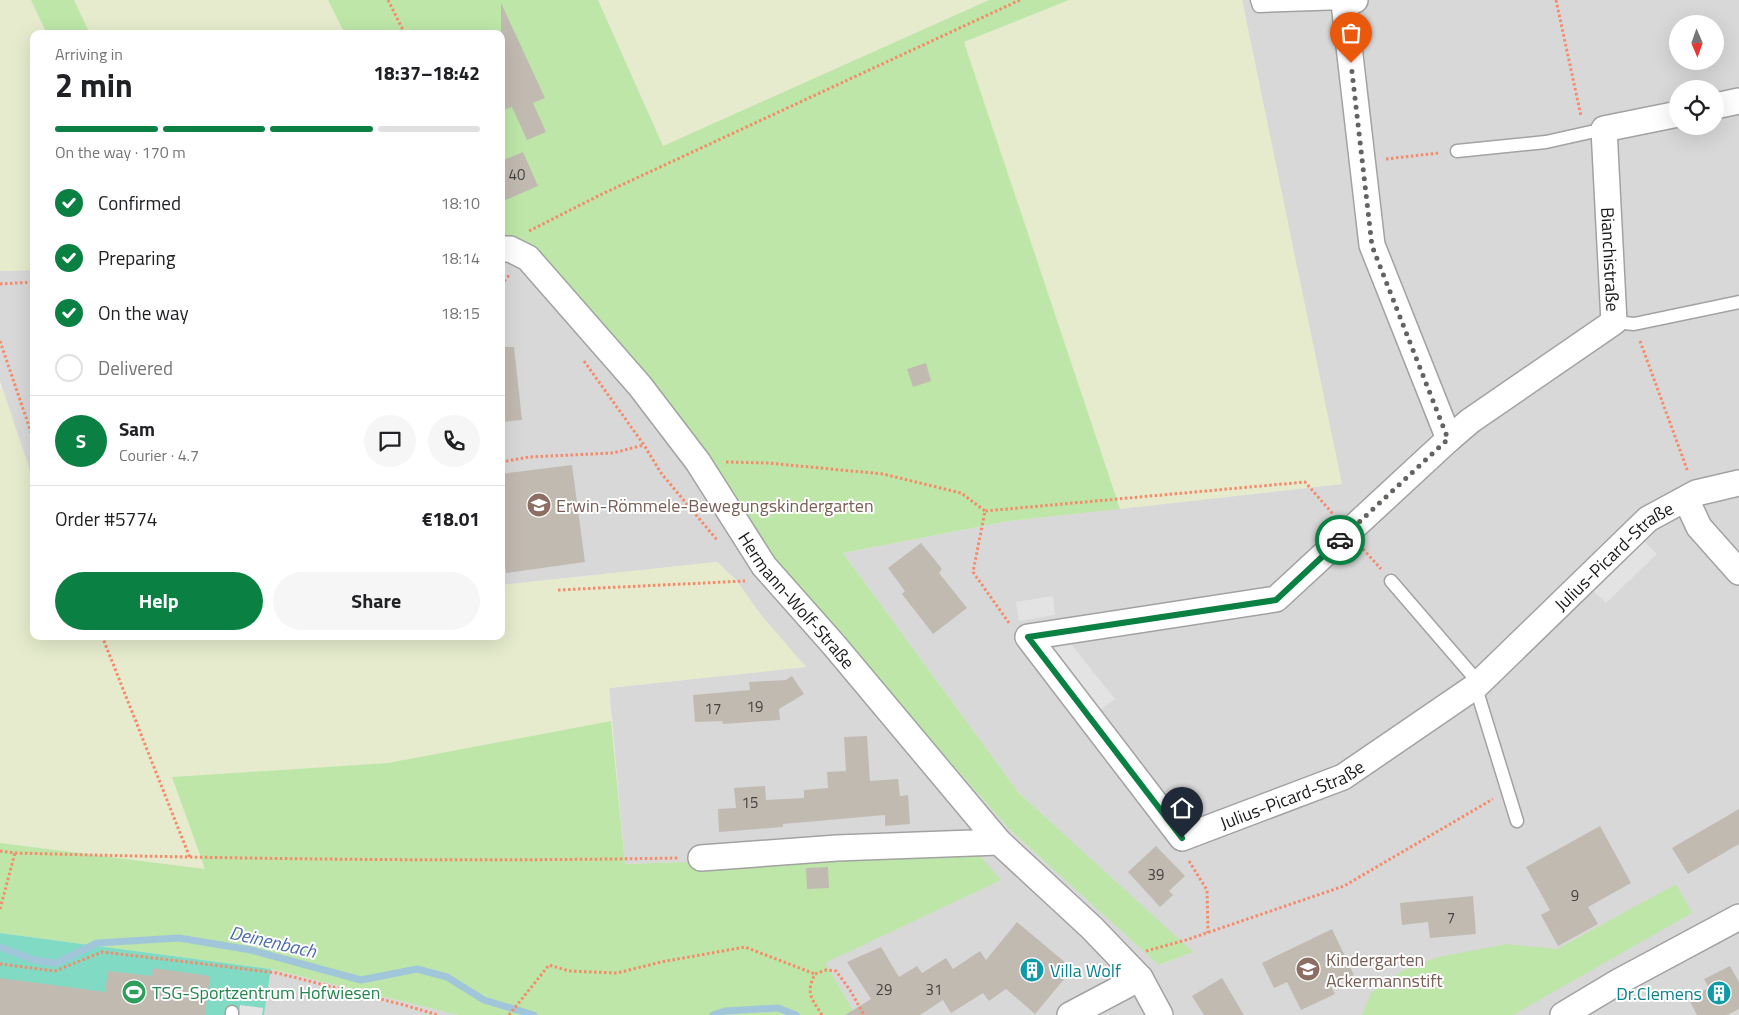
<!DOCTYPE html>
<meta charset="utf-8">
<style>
:root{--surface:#fff;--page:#f6f6f6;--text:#202124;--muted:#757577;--line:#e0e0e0;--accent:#0b8043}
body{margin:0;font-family:"Titillium Web",sans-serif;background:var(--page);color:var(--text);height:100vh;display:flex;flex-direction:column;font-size:19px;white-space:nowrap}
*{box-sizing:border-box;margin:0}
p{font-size:16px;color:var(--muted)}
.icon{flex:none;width:28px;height:28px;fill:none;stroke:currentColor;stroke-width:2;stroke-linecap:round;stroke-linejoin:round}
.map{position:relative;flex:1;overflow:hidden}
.sheet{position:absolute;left:30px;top:30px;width:475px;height:610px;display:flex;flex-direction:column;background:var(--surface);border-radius:10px;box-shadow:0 5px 20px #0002}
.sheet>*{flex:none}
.needle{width:32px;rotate:178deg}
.buttons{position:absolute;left:1669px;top:15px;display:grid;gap:10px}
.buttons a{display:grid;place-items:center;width:55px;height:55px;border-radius:50%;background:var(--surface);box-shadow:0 5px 20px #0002;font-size:25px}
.pin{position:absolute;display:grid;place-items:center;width:42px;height:42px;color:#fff;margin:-51px -21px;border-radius:50% 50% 50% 0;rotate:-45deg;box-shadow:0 0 5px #0007}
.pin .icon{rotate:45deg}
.courier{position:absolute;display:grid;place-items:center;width:50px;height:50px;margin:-25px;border:4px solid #0b8043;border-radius:50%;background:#fff;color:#222;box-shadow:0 1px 6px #0007}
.overview em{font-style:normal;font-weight:700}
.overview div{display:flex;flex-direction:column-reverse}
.overview{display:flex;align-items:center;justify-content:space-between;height:85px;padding:0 25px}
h1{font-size:32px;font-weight:700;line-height:38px}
.bar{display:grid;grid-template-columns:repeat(4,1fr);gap:8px 5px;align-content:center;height:60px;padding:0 25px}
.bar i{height:6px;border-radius:4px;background:var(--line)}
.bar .active{background:var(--accent)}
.bar p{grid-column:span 4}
.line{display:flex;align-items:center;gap:12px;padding:0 25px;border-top:1px solid var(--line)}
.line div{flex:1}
.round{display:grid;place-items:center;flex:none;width:52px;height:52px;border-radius:26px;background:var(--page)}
ol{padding:0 25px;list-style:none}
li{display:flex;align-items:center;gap:15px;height:55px}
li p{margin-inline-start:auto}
li .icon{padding:5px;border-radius:50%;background:var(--accent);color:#fff;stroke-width:4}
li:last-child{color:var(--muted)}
li i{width:28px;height:28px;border:2px solid var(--line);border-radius:50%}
.cta{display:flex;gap:10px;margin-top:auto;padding:10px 25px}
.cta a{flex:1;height:58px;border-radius:30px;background:var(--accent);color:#fff;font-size:20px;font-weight:700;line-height:58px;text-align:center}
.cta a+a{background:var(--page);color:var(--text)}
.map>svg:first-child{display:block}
</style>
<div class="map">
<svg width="1739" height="1015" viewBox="0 0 1739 1015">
<rect width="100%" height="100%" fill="#edeae1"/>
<g fill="#d9d8d8" fill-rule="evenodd">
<path d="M 1242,0 L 1739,0 L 1739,1015 L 856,1015 L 824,963 L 1000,880 L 748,860 L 625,864 L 609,688 L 805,667 L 761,615 L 736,580 L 717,562 L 501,585 L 501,235 L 534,251 L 840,637 L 1011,831 L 1160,965 L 1192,952 L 1019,793 L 843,553 L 1009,521 L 1341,484 ZM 1678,24 L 1715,24 L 1715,61 L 1678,61 ZM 1678,89 L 1715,89 L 1715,126 L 1678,126 Z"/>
<path d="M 34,270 L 34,483 L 0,381 L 0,271 Z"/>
<path d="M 271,969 L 458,1015 L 264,1015 Z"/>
</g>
<g fill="#e5ebcc">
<path d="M 0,0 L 31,0 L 47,34 L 34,34 L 34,270 L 0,271 Z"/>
<path d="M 74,0 L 328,0 L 345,34 L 90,34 Z"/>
<path d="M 598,0 L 989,0 L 663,147 Z"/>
<path d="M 1069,0 L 1242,0 L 1342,484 L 1120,509 L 964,42 Z"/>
<path d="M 0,390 L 3,390 L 34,483 L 34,636 L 501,636 L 501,585 L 717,562 L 736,580 L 761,615 L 806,667 L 609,688 L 611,721 L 388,763 L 172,777 L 205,869 L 0,843 Z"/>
</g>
<g fill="#bee6a8">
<path d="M 31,0 L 74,0 L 90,34 L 47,34 Z"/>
<path d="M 328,0 L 598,0 L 663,146 L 989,0 L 1069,0 L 964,42 L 1120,509 L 1009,521 L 843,553 L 1019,793 L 1193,952 L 1159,965 L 1011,831 L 840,637 L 771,564 L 534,251 L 501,235 L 501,34 L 345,34 Z"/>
<path d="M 611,721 L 625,864 L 977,852 L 1001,880 L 825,963 L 856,1015 L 458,1015 L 271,969 L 0,933 L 0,843 L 205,869 L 172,777 L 388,763 Z"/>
<path d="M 1676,884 L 1692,913 L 1513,1015 L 1362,1015 L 1371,993 L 1402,971 L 1438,957 L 1507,944 L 1557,949 Z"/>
</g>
<path fill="#81dac4" d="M 0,933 L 271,969 L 264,1015 L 0,1015 Z"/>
<g fill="#e3e3e3">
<path d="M 1644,541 L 1657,554 L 1606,603 L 1593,590 Z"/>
<path d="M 1053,596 L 1055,615 L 1019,621 L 1016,602 Z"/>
<path d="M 1066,638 L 1115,699 L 1099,711 L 1054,649 Z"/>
<path d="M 240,1005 L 263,1008 L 262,1015 L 239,1015 Z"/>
</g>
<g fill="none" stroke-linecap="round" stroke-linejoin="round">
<g stroke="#a2c6d9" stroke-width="7">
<path d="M 0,947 L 34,960 L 56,963 L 97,943 L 179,938 L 251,950 L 361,980 L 417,969 L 447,977 L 484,1000 L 534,1015"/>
<path d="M 713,1015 L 725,1011 L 778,1008 L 796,1015"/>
</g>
</g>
<g fill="#c1bab1">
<path d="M 501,3 L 545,98 L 533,103 L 546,132 L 527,140 L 512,107 L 501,111 Z"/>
<path d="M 523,152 L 538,186 L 501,202 L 501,161 Z"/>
<path d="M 501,347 L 514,347 L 522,420 L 501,422 Z"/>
<path d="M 926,363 L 931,381 L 913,387 L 907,369 Z"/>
<path d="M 572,465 L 585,562 L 506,573 L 501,537 L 501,474 Z"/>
<path d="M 921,543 L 942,569 L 939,573 L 967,608 L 933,634 L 902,594 L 905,591 L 888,568 Z"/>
<path d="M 792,676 L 804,694 L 779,709 L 780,720 L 723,724 L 722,721 L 695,722 L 693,695 L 750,690 L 749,682 L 786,680 Z"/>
<path d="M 867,736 L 870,781 L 898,779 L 900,796 L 908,795 L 910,824 L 885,826 L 885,815 L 783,824 L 783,827 L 719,832 L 718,809 L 736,808 L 734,788 L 765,786 L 766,800 L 804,798 L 804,790 L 828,788 L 827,772 L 846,771 L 844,737 Z"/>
<path d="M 1739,809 L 1739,844 L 1688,874 L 1672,848 Z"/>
<path d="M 1600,826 L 1631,883 L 1588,907 L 1598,924 L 1558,946 L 1541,915 L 1550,910 L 1526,867 Z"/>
<path d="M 1156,846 L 1185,876 L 1169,891 L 1173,895 L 1160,907 L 1128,872 Z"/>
<path d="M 828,867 L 829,888 L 807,889 L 806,868 Z"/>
<path d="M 1473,896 L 1476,934 L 1430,938 L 1428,922 L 1402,925 L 1400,903 Z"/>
<path d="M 1017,922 L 1067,964 L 1064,967 L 1070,972 L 1035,1014 L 1006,989 L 989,1001 L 983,993 L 951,1013 L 943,1000 L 920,1015 L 845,1015 L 871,999 L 847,962 L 881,947 L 899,977 L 917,966 L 922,973 L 946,958 L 953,969 L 980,951 L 986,960 Z"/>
<path d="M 1332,929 L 1354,975 L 1331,986 L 1335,994 L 1301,1010 L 1287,982 L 1274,988 L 1262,963 Z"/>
<path d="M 1730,966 L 1739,982 L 1739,1009 L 1727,1015 L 1697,1015 L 1688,998 L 1709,988 L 1704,979 Z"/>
<path d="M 153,968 L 210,976 L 205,1015 L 0,1015 L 0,978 L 105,992 L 108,971 L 152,976 Z"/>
<path d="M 1222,978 L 1244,1015 L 1204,1015 L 1192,996 Z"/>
</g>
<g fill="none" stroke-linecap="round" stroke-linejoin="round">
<defs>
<g id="service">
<path d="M 1257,0 L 1259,6 L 1344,3"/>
<path d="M 1457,151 L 1546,142 L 1604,129"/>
<path d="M 1614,322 L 1634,324 L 1739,302"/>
<path d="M 1391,581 L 1472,675 L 1517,821"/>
<path d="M 232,1015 L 232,1012"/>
</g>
<g id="minor">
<path d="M 1355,0 L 1344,3 L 1372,245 L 1449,439"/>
<path d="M 1715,106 L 1739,101"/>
<path id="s1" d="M 1678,114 L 1604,129 L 1614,322 L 1470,421 L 1449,439 L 1276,599 L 1028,637 L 1182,838 L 1343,777 L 1476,686 L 1648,519 L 1696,493 L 1739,483"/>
<path id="s2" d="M 501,249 L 510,249 L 528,258 L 640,386 L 698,462 L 764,566 L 834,645 L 999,842 L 1092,928 L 1140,978 L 1160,1015"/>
<path d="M 1686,499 L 1699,527 L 1739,572"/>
<path d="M 701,858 L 837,848 L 999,842"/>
<path d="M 1070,1015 L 1140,978"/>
<path d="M 1563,1015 L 1618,982 L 1739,917"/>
</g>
</defs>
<use href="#service" stroke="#a2a2a2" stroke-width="15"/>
<use href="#minor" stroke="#a2a2a2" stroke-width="28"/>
<g stroke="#f58b6a" stroke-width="3" stroke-dasharray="2.5 2.5" stroke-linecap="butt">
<path d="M 388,0 L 405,34"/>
<path d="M 1556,0 L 1581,116"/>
<path d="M 1386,159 L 1439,153"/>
<path d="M 529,231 L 600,195 L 1020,0"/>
<path d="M 0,284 L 34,282"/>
<path d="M 501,285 L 510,274"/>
<path d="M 0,341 L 34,441"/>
<path d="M 1640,341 L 1688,472"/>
<path d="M 584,361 L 644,445 L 661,473 L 717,540"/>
<path d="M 501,462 L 529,457 L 613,453 L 644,445"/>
<path d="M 726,462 L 768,463 L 883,474 L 961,493 L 985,511"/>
<path d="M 1363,549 L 1381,569"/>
<path d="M 558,590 L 745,581"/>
<path d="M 1009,623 L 973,572 L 985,511 L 1305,482 L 1333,514"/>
<path d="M 102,636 L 190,858"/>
<path d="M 0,851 L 15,853 C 236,859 457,862 678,858"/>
<path d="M 1189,861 L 1207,890 L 1208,933"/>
<path d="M 0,909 L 15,853"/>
<path d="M 1146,951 L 1186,940 L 1344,886 L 1493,799"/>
<path d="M 0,964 L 55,971 L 102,952 L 188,962 L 277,973 L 404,1005 L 438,1015"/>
<path d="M 509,1015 L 549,965 L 569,971 L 617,973 L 661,962 L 745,947 L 815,974"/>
<path d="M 822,1015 C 812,999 805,993 815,974 L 826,970 L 836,971 L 850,990 L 864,1015"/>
</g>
<use href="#service" stroke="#fff" stroke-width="12"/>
<use href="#minor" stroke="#fff" stroke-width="25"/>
</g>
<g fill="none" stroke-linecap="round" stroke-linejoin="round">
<path stroke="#646360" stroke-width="5" stroke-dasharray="0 9" d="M 1340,540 L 1448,439 L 1372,246 L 1351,63"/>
<path stroke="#0b8043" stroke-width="6" d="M 1182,838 L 1028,637 L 1276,600 L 1340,540"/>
</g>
<defs>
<symbol id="school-disc" viewBox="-11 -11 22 22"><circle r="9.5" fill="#8d6e63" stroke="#fff"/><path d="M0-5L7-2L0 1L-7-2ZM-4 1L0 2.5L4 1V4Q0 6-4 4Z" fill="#fff"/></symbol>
<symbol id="building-disc" viewBox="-11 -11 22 22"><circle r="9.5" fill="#0f9aa8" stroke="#fff"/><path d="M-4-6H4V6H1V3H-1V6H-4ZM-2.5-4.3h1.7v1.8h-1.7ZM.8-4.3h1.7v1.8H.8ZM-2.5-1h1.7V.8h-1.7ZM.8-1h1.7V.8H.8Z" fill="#fff"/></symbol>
<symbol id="stadium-disc" viewBox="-11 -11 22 22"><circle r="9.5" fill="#2e9e5b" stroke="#fff"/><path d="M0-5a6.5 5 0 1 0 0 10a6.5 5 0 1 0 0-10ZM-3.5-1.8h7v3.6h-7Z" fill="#fff"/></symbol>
</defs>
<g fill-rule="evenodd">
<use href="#school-disc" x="525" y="491" width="28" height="28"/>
<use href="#school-disc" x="1294" y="955" width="28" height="28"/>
<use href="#building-disc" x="1018" y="956" width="28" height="28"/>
<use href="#stadium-disc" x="120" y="978" width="28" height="28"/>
<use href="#building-disc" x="1705" y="979" width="28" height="28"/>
</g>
<g text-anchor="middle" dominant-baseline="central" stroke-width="4" stroke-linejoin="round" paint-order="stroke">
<g font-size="15" fill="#444340">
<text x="517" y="174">40</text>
<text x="755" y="706">19</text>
<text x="713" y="708">17</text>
<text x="750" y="802">15</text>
<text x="1156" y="874">39</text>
<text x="1575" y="895">9</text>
<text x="1451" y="917">7</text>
<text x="884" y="989">29</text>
<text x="934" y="989">31</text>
</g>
<g font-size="18" fill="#1b1b1b" stroke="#fff">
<text stroke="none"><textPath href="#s1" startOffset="206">Bianchistraße</textPath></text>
<text stroke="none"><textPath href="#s1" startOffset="1734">Julius-Picard-Straße</textPath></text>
<text stroke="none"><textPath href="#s2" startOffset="465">Hermann-Wolf-Straße</textPath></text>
<text stroke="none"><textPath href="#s1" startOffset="1329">Julius-Picard-Straße</textPath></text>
</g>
<g font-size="18" fill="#785e54" stroke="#fff" text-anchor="start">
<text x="556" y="505">Erwin-Römmele-Bewegungskindergarten</text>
<text x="1326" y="959">Kindergarten<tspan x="1326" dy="21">Ackermannstift</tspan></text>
</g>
<g font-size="18" fill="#0d838f" stroke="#fff" text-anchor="start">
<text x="1050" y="970">Villa Wolf</text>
<text x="1702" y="993" text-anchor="end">Dr.Clemens</text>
</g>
<g font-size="18" fill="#27864d" stroke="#fff" text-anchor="start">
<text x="152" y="992">TSG-Sportzentrum Hofwiesen</text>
</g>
<g font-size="19" font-style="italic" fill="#4c6da7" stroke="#fff">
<text transform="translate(273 941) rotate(13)">Deinenbach</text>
</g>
</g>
</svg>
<div class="buttons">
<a><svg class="needle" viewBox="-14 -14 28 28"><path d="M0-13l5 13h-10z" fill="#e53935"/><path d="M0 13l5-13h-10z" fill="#757577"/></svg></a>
<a><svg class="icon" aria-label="locate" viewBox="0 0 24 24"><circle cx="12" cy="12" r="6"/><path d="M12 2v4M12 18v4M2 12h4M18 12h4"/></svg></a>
</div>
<div class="pin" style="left:1351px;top:63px;background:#ea580c"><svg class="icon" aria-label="bag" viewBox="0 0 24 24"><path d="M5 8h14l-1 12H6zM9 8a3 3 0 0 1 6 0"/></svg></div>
<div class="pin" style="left:1182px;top:838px;background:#1f2937"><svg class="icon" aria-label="home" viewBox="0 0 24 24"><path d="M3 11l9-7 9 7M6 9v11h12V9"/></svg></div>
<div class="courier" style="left:1340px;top:540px"><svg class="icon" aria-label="car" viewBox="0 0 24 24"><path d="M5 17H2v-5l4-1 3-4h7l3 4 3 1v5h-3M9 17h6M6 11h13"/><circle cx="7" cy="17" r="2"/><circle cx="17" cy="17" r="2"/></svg></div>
<section class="sheet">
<div class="overview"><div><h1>2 min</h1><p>Arriving in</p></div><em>18:37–18:42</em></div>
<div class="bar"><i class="active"></i><i class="active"></i><i class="active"></i><i></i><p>On the way · 170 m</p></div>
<ol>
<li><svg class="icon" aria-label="check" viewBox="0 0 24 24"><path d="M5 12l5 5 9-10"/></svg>Confirmed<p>18:10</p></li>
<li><svg class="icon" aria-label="check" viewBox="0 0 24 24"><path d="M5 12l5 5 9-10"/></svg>Preparing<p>18:14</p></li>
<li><svg class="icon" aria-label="check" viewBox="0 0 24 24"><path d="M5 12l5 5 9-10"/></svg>On the way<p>18:15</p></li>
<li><i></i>Delivered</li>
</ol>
<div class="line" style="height:90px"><b class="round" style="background:var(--accent);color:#fff">S</b><div><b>Sam</b><p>Courier · 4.7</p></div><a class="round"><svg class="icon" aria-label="chat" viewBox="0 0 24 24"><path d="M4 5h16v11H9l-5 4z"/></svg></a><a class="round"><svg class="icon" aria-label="phone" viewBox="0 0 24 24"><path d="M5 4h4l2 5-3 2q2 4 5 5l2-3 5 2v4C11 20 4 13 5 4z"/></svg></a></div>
<div class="line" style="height:65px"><div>Order #5774</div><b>€18.01</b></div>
<div class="cta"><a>Help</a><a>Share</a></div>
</section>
</div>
